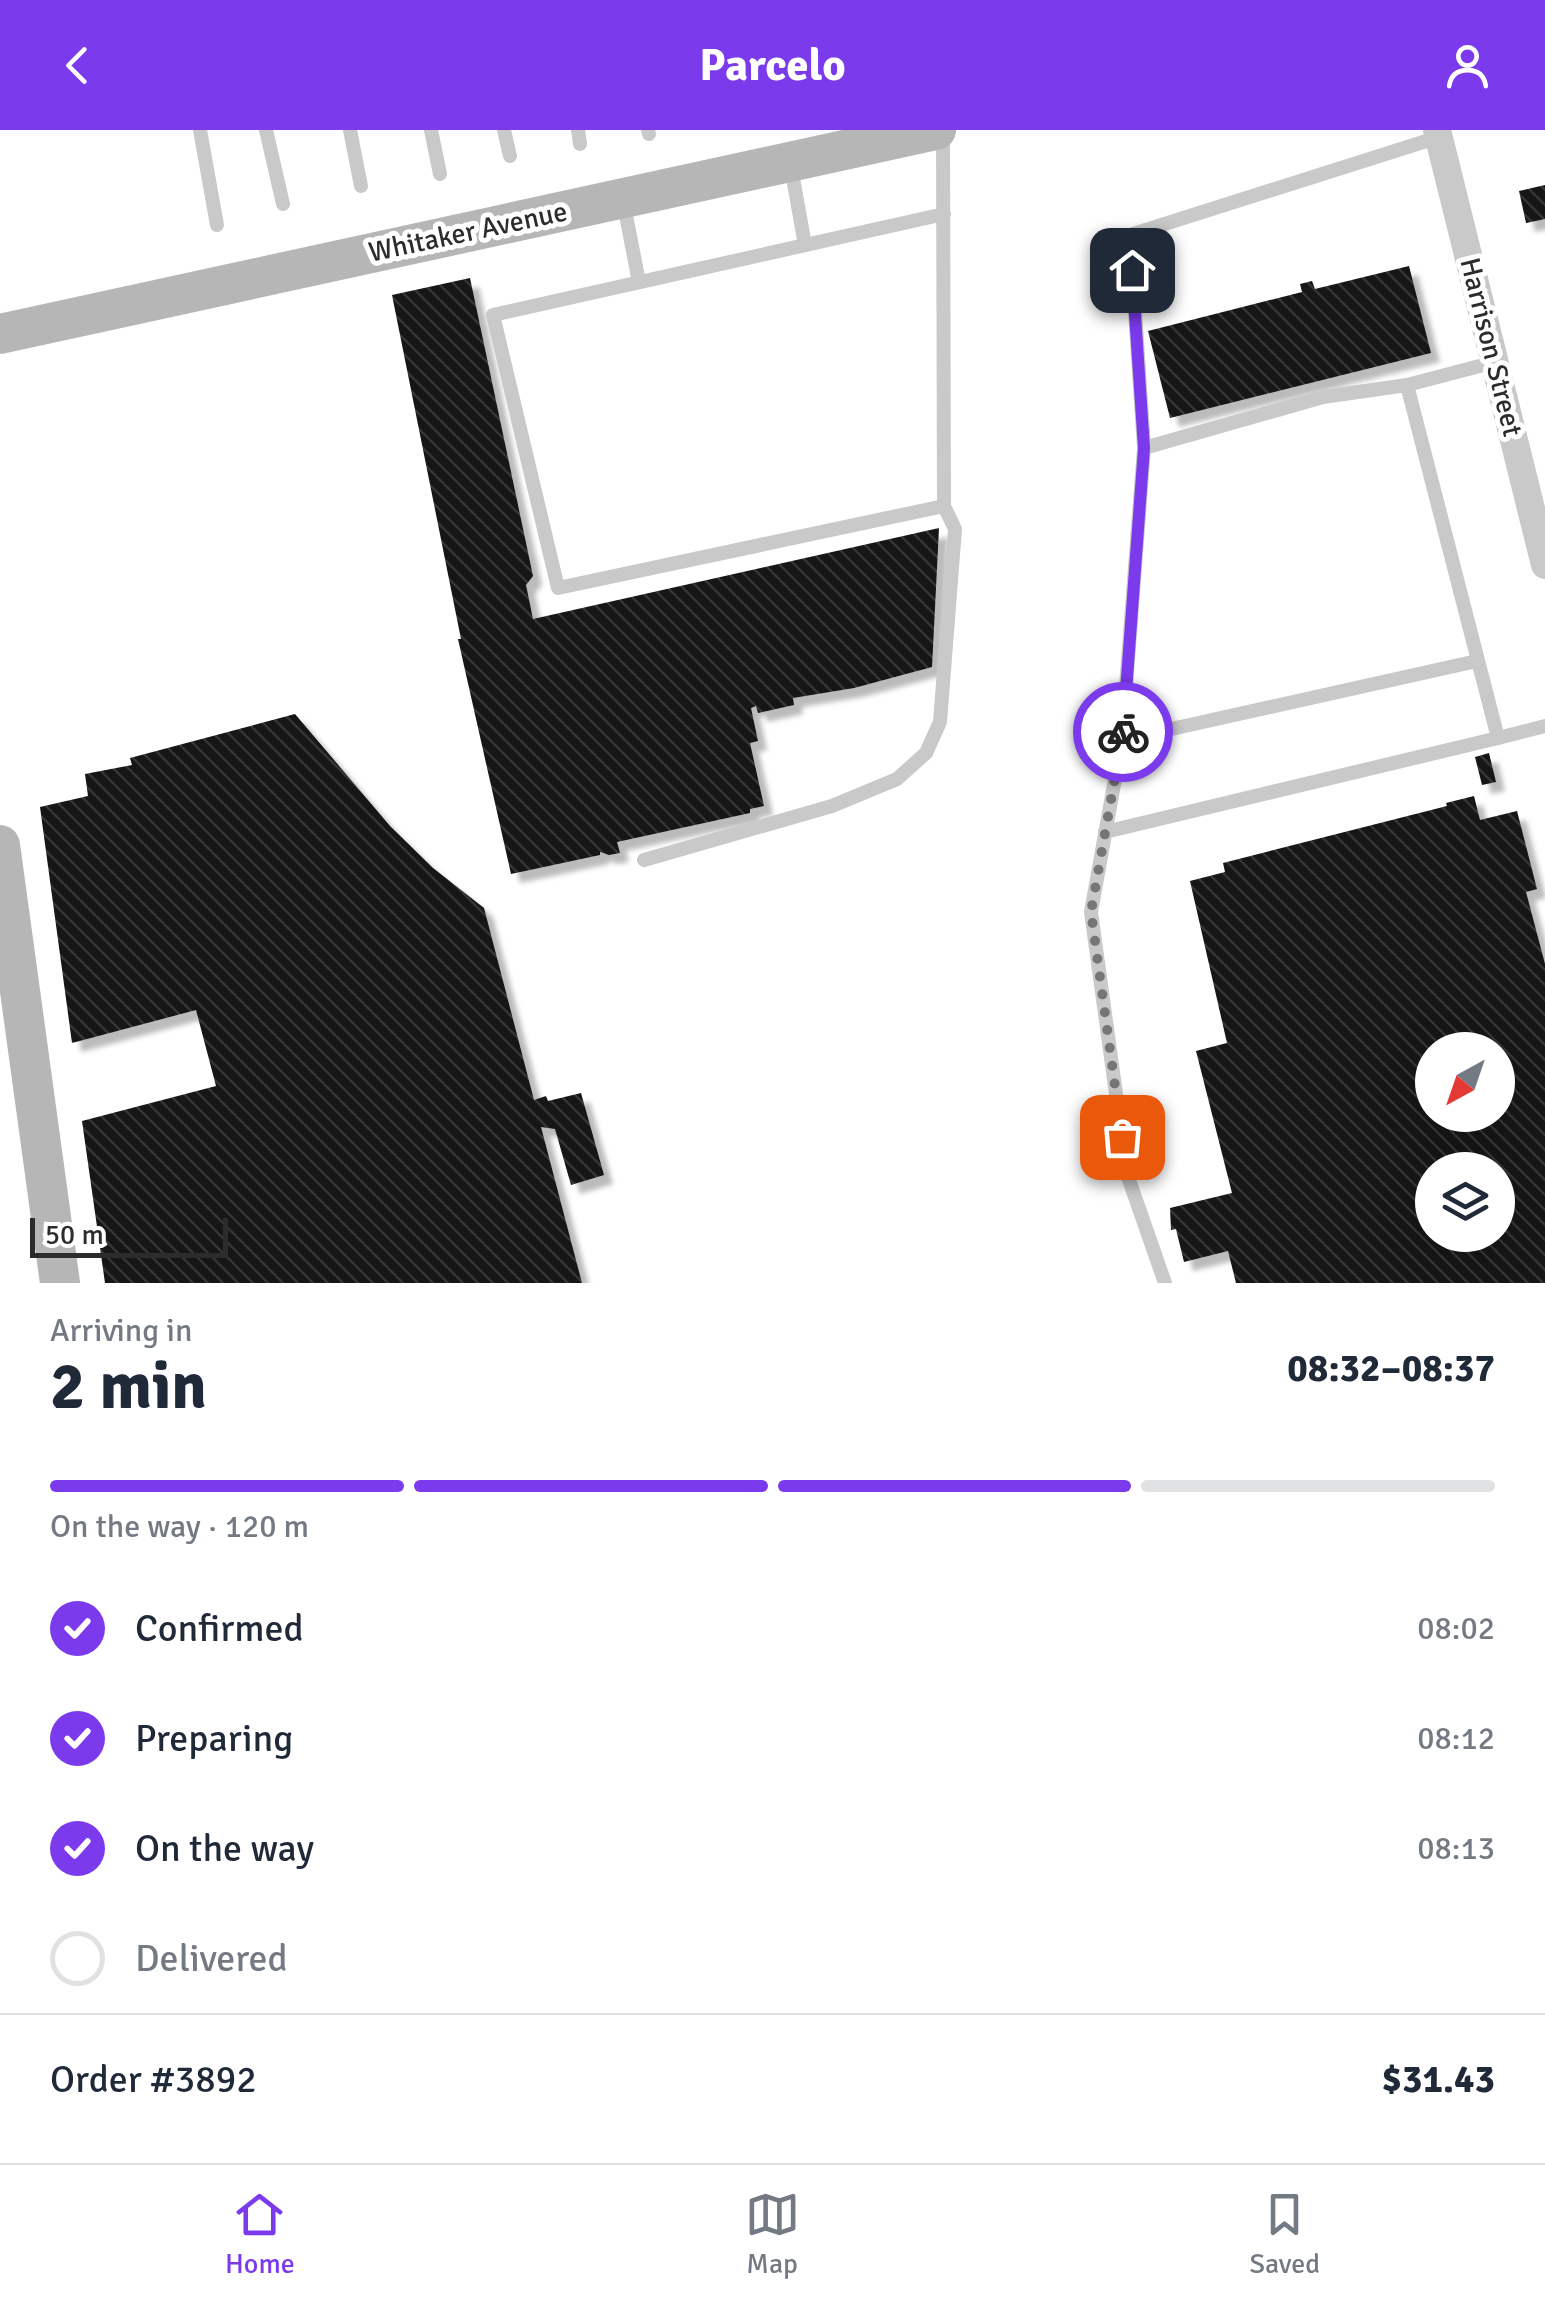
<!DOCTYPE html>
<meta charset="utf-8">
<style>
:root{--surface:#fff;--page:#f6f6f7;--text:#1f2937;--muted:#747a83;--line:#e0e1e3;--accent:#7c3aed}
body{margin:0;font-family:Signika,sans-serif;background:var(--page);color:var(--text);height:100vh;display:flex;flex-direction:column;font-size:38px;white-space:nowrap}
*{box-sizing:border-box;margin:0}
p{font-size:32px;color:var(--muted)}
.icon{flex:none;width:55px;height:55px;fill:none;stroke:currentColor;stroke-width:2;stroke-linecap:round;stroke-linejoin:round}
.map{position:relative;height:1153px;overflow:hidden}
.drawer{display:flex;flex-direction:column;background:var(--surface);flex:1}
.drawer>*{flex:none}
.needle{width:65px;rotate:220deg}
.buttons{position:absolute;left:1415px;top:902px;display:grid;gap:20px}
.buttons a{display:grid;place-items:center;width:100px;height:100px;border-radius:50%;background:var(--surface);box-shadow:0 10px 40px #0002;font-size:50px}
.scale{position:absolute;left:30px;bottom:25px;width:198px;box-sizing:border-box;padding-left:10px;border:5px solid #2c2c2c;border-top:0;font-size:28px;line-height:35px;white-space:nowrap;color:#2c2c2c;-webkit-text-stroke:8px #fff;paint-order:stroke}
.pin{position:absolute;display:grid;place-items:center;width:85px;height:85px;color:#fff;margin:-42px;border-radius:20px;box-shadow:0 5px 15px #0006}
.courier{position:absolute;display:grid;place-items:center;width:100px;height:100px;margin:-50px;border:8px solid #7c3aed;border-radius:50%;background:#fff;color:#222;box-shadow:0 2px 12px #0007}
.head em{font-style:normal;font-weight:700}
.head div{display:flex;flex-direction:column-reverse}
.head{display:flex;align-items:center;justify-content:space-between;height:170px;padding:0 50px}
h1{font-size:65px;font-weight:700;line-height:75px}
.bar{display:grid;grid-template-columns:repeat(4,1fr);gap:15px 10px;align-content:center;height:120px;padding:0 50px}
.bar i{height:12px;border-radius:8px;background:var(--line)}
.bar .active{background:var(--accent)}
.bar p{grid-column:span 4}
.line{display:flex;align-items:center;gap:25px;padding:0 50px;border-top:2px solid var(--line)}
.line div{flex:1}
ol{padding:0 50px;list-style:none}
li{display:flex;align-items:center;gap:30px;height:110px}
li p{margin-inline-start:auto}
li .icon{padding:10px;border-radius:50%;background:var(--accent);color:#fff;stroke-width:4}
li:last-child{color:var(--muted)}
li i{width:55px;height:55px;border:5px solid var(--line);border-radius:50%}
header{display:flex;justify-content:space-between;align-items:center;height:130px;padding:0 50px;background:var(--accent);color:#fff;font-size:45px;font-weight:700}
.tabs{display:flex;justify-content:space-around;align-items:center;height:140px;border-top:2px solid var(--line);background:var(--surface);font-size:28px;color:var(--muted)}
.tabs a{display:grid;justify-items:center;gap:5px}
.tabs .active{color:var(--accent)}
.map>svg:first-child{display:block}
</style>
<header><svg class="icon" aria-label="back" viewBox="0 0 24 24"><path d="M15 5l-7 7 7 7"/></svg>Parcelo<svg class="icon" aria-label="person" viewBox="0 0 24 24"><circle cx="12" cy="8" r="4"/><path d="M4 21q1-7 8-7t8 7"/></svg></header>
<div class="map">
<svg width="1545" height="1153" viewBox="0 0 1545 1153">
<defs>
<pattern id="building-back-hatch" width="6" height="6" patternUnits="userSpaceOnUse" patternTransform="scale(2.5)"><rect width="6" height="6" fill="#131313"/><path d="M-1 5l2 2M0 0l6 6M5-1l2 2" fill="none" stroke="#363636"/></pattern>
<filter id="shadow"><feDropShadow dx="9" dy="9" stdDeviation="2.5" flood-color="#0004"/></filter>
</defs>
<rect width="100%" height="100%" fill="#fff"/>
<g fill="url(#building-back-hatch)" fill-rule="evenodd" filter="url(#shadow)">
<path d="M 1545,55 L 1545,89 L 1526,93 L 1519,61 Z"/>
<path d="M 1409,136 L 1431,223 L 1170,288 L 1148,201 L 1302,162 L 1300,154 L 1312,151 L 1315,159 Z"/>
<path d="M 470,148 L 533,446 L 526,455 L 533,489 L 939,398 L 932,537 L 854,558 L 793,568 L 794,575 L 758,583 L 756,576 L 751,578 L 758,611 L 750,613 L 764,676 L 750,679 L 750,683 L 617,712 L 620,723 L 609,725 L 600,722 L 600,725 L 511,744 L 458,509 L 461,509 L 392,165 Z"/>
<path d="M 295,584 L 390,696 L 433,738 L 484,778 L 534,970 L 546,966 L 548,971 L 581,963 L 604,1045 L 571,1055 L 555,999 L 541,997 L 582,1153 L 105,1153 L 82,991 L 216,956 L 196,880 L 72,913 L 40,677 L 88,666 L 85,644 L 132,635 L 130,628 Z"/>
<path d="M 1489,623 L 1496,652 L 1482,655 L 1475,627 Z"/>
<path d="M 1474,666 L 1480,690 L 1517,681 L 1537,759 L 1526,762 L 1545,834 L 1545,1153 L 1236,1153 L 1228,1121 L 1184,1132 L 1176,1099 L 1171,1100 L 1170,1078 L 1232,1063 L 1196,921 L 1227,913 L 1190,751 L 1225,742 L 1223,733 L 1447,676 L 1446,673 ZM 1432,920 L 1498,920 L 1498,985 L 1432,985 ZM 1432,1040 L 1498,1040 L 1498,1105 L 1432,1105 Z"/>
</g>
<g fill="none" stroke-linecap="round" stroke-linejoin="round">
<g stroke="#c9c9c9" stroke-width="14">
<path d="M 200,0 L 217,95"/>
<path d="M 266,0 L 283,74"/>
<path d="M 350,0 L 361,56"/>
<path d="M 431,0 L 440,44"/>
<path d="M 504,0 L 510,26"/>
<path d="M 578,0 L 580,14"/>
<path d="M 648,0 L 649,4"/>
<path d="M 943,1 L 944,376 L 558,458 L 493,185 L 944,84"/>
<path d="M 791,37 L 805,115"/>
<path d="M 623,70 L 639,152"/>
<path d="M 1407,255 L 1498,608 L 1545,596"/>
<path d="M 1144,318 L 1130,105 L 1439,7"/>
<path d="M 1477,531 L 1122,610 L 1144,318 L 1323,267 L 1407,255 L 1495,232"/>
<path d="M 1122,610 L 1091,782 L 1127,1044 L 1165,1153"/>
<path d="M 1105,702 L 1498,608"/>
<path d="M 644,730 L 832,676 L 897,649 L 926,623 L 940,592 L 955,399 L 944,376"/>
</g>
<path stroke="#c9c9c9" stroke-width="28" d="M 1437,0 L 1545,435"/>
<g stroke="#b6b6b6" stroke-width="40">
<path d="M 0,204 L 936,0"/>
<path d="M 0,715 L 60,1153"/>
</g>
</g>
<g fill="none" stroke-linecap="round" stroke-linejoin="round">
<path stroke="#767676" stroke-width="10" stroke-dasharray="0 18" d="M 1122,1007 L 1091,782 L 1123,602"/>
<path stroke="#7c3aed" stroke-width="12" d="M 1123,602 L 1144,318 L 1132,140"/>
</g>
<g text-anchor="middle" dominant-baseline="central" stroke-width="10" stroke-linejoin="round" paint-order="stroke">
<g font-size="28" fill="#2c2c2c" stroke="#fff">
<text transform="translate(468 102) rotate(-12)">Whitaker Avenue</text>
<text transform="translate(1491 217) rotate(76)">Harrison Street</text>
</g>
</g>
</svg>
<div class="buttons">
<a><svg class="needle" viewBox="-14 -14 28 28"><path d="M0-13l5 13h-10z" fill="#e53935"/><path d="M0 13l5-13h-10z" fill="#747a83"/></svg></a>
<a><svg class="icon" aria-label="layers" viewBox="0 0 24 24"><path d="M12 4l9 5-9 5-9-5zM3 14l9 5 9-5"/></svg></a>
</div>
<div class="scale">50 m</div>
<div class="pin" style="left:1122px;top:1007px;background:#ea580c"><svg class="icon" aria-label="bag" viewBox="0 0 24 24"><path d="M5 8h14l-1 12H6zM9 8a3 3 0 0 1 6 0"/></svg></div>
<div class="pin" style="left:1132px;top:140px;background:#1f2937"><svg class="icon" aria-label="home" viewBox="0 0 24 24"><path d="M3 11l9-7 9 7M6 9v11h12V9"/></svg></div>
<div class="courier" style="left:1123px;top:602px"><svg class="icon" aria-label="bike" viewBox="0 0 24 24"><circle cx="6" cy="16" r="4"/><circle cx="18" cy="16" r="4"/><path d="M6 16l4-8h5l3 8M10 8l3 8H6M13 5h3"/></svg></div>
</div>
<section class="drawer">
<div class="head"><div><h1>2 min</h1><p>Arriving in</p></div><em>08:32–08:37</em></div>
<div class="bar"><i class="active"></i><i class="active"></i><i class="active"></i><i></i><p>On the way · 120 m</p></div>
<ol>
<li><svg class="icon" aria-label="check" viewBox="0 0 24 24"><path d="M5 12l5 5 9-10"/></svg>Confirmed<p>08:02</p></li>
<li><svg class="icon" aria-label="check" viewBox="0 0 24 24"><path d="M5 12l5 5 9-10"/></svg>Preparing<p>08:12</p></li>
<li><svg class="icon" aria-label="check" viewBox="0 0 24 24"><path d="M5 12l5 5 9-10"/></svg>On the way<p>08:13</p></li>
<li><i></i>Delivered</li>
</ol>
<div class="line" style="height:130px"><div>Order #3892</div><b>$31.43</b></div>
</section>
<nav class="tabs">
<a class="active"><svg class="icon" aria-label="home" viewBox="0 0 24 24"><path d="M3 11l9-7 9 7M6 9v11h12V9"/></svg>Home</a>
<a><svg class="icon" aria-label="map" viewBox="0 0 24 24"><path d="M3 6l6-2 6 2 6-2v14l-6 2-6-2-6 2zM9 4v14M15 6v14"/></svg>Map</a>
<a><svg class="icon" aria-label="saved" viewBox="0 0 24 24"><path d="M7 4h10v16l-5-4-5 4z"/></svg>Saved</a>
</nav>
